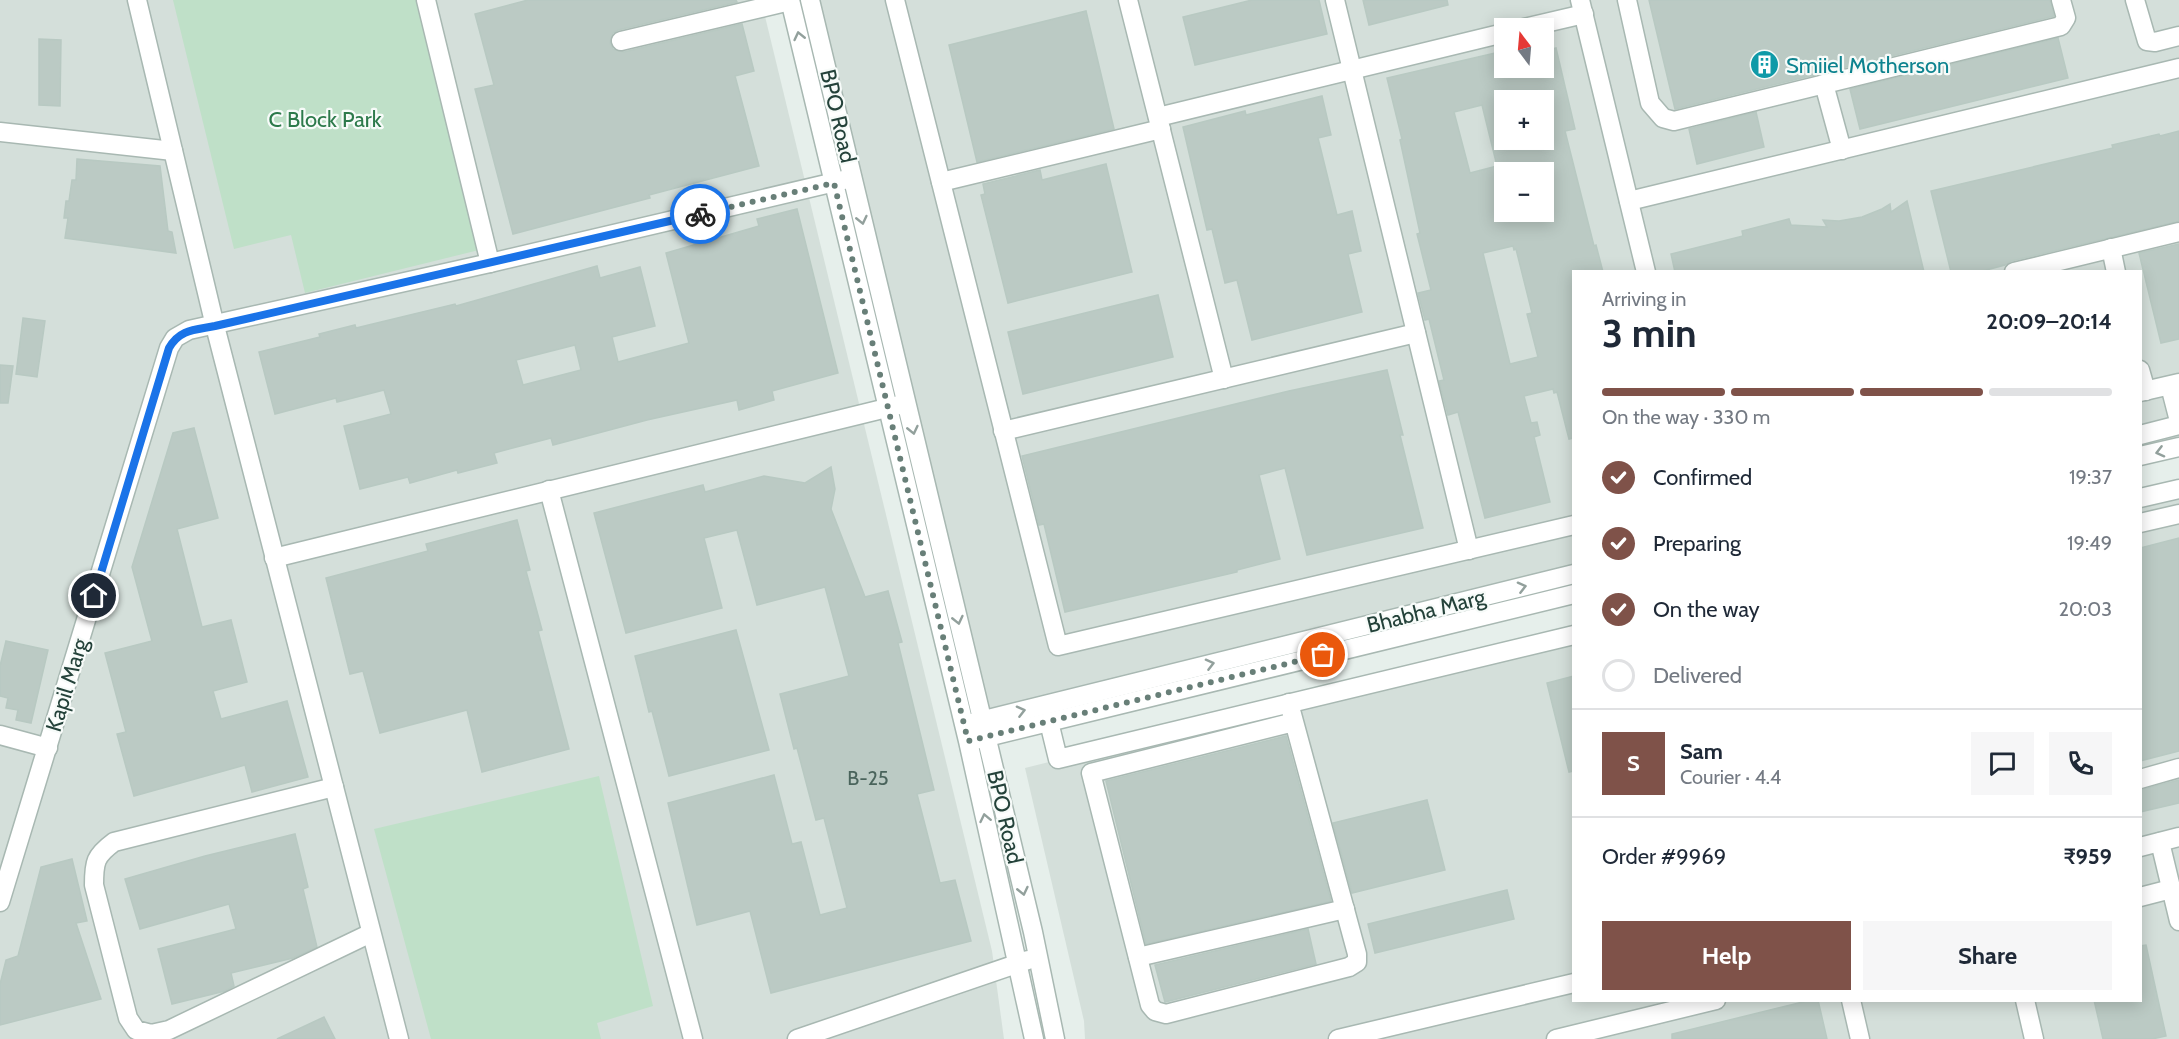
<!DOCTYPE html>
<meta charset="utf-8">
<style>
:root{--surface:#fff;--page:#f6f6f7;--text:#1f2937;--muted:#747a83;--line:#e0e1e3;--accent:#7f5249}
body{margin:0;font-family:Cabin,sans-serif;background:var(--page);color:var(--text);height:100vh;display:flex;flex-direction:column;font-size:22px;white-space:nowrap}
*{box-sizing:border-box;margin:0}
p{font-size:20px;color:var(--muted)}
.icon{flex:none;width:33px;height:33px;fill:none;stroke:currentColor;stroke-width:2;stroke-linecap:round;stroke-linejoin:round}
.map{position:relative;flex:1;overflow:hidden}
.side{position:absolute;left:1572px;top:270px;width:570px;height:732px;display:flex;flex-direction:column;background:var(--surface);border-radius:0px;box-shadow:0 3px 15px #0003}
.side>*{flex:none}
.needle{width:39px;rotate:344deg}
.tools{position:absolute;left:1494px;top:18px;display:grid;gap:12px}
.tools a{display:grid;place-items:center;width:60px;height:60px;border-radius:0px;background:var(--surface);box-shadow:0 3px 15px #0003;font-size:30px}
.pin{position:absolute;display:grid;place-items:center;width:51px;height:51px;color:#fff;margin:-26px;border:3px solid #fff;border-radius:50%;box-shadow:0 2px 6px #0007}
.courier{position:absolute;display:grid;place-items:center;width:60px;height:60px;margin:-30px;border:4px solid #1a73e8;border-radius:50%;background:#fff;color:#222;box-shadow:0 2px 8px #0007}
.summary em{font-style:normal;font-weight:800}
.summary div{display:flex;flex-direction:column-reverse}
.summary{display:flex;align-items:center;justify-content:space-between;height:102px;padding:0 30px}
h1{font-size:39px;font-weight:800;line-height:45px}
.bar{display:grid;grid-template-columns:repeat(4,1fr);gap:9px 6px;align-content:center;height:72px;padding:0 30px}
.bar i{height:8px;border-radius:4px;background:var(--line)}
.bar .selected{background:var(--accent)}
.bar p{grid-column:span 4}
.line{display:flex;align-items:center;gap:15px;padding:0 30px;border-top:2px solid var(--line)}
.line div{flex:1}
.round{display:grid;place-items:center;flex:none;width:63px;height:63px;border-radius:0px;background:var(--page)}
ol{padding:0 30px;list-style:none}
li{display:flex;align-items:center;gap:18px;height:66px}
li p{margin-inline-start:auto}
li .icon{padding:6px;border-radius:50%;background:var(--accent);color:#fff;stroke-width:4}
li:last-child{color:var(--muted)}
li i{width:33px;height:33px;border:3px solid var(--line);border-radius:50%}
.cta{display:flex;gap:12px;margin-top:auto;padding:12px 30px}
.cta a{flex:1;height:69px;border-radius:0px;background:var(--accent);color:#fff;font-size:24px;font-weight:800;line-height:69px;text-align:center}
.cta a+a{background:var(--page);color:var(--text)}
.map>svg:first-child{display:block}
</style>
<div class="map">
<svg width="2179" height="1039" viewBox="0 0 2179 1039">
<rect width="100%" height="100%" fill="#e6efeb"/>
<g fill="#d4dfda" fill-rule="evenodd">
<path d="M 0,0 L 761,0 L 992,951 L 1004,1039 L 0,1039 Z"/>
<path d="M 793,0 L 2179,0 L 2179,448 L 2141,457 L 2140,272 L 1574,272 L 1573,595 L 986,737 ZM 1504,28 L 1544,28 L 1544,68 L 1504,68 ZM 1504,100 L 1544,100 L 1544,140 L 1504,140 ZM 1504,172 L 1544,172 L 1544,212 L 1504,212 Z"/>
<path d="M 2179,481 L 2179,1039 L 1085,1039 L 1084,1021 L 1025,768 L 1573,631 L 1574,1000 L 2140,1000 L 2141,490 Z"/>
</g>
<g fill="#bfe0c8">
<path d="M 173,0 L 418,0 L 479,250 L 305,293 L 291,235 L 234,249 Z"/>
<path d="M 599,776 L 653,1006 L 597,1023 L 601,1039 L 431,1039 L 374,829 Z"/>
</g>
<g fill="#bbcac4" stroke="#b8c9c2" stroke-width="1.5" fill-rule="evenodd">
<path d="M 528,0 L 736,0 L 737,2 L 618,30 L 613,33 L 610,43 L 613,49 L 624,52 L 742,24 L 754,71 L 735,76 L 759,166 L 649,195 L 650,198 L 513,234 L 475,89 L 494,85 L 475,14 Z"/>
<path d="M 1252,0 L 1319,0 L 1327,34 L 1195,65 L 1183,17 Z"/>
<path d="M 1363,0 L 1447,0 L 1448,5 L 1369,25 Z"/>
<path d="M 1649,0 L 2050,0 L 2054,16 L 1675,109 Z"/>
<path d="M 1086,11 L 1114,129 L 977,162 L 949,45 Z"/>
<path d="M 2058,38 L 2068,78 L 1860,129 L 1850,89 Z"/>
<path d="M 39,39 L 61,40 L 60,106 L 39,105 Z"/>
<path d="M 1556,48 L 1575,129 L 1565,131 L 1594,246 L 1596,245 L 1603,272 L 1574,272 L 1574,438 L 1569,439 L 1557,392 L 1554,393 L 1553,389 L 1524,396 L 1531,423 L 1537,422 L 1540,435 L 1534,437 L 1550,502 L 1485,518 L 1458,412 L 1448,415 L 1439,381 L 1444,380 L 1429,319 L 1425,320 L 1418,293 L 1431,290 L 1417,234 L 1420,233 L 1400,140 L 1402,139 L 1387,78 L 1504,51 L 1504,68 L 1544,68 L 1544,51 ZM 1504,100 L 1544,100 L 1544,140 L 1504,140 ZM 1482,105 L 1497,166 L 1470,173 L 1454,112 ZM 1504,172 L 1544,172 L 1544,212 L 1527,212 L 1504,217 ZM 1513,246 L 1514,250 L 1516,249 L 1532,313 L 1527,314 L 1538,357 L 1510,364 L 1483,253 Z"/>
<path d="M 1322,96 L 1331,135 L 1318,138 L 1337,215 L 1352,211 L 1361,251 L 1348,254 L 1362,312 L 1252,340 L 1237,280 L 1225,283 L 1212,229 L 1207,230 L 1183,127 L 1245,111 L 1246,115 Z"/>
<path d="M 1756,112 L 1764,147 L 1697,164 L 1689,129 Z"/>
<path d="M 2179,131 L 2179,221 L 2011,261 L 2005,265 L 1979,272 L 1951,272 L 1931,191 L 2113,148 L 2112,145 L 2159,134 L 2160,136 Z"/>
<path d="M 77,159 L 160,166 L 168,231 L 172,232 L 176,253 L 65,238 L 68,218 L 64,218 L 66,201 L 69,201 L 72,180 L 76,180 Z"/>
<path d="M 1106,164 L 1132,272 L 1008,303 L 981,195 L 985,194 L 983,184 L 1040,170 L 1042,180 Z"/>
<path d="M 1907,201 L 1924,272 L 1675,272 L 1671,254 L 1743,236 L 1742,231 L 1789,219 L 1791,225 L 1827,227 L 1823,220 L 1839,221 L 1862,217 L 1882,209 L 1890,204 L 1891,212 Z"/>
<path d="M 797,209 L 838,373 L 772,391 L 774,400 L 739,410 L 737,400 L 647,420 L 553,445 L 551,438 L 494,453 L 497,463 L 458,473 L 457,470 L 410,483 L 408,477 L 360,489 L 344,426 L 391,414 L 384,390 L 337,402 L 336,398 L 275,414 L 259,352 L 320,337 L 319,334 L 355,325 L 356,328 L 455,304 L 456,306 L 597,266 L 600,278 L 640,267 L 655,326 L 612,337 L 618,362 L 689,343 L 666,253 L 759,226 L 757,219 ZM 575,345 L 581,370 L 523,385 L 516,360 Z"/>
<path d="M 2179,244 L 2179,339 L 2161,343 L 2139,253 Z"/>
<path d="M 1158,295 L 1173,357 L 1023,394 L 1008,332 Z"/>
<path d="M 23,318 L 45,321 L 37,377 L 16,374 Z"/>
<path d="M 0,365 L 13,366 L 8,403 L 0,403 Z"/>
<path d="M 1387,370 L 1403,435 L 1400,435 L 1423,528 L 1307,555 L 1285,468 L 1259,475 L 1280,559 L 1237,570 L 1237,572 L 1065,612 L 1044,524 L 1039,525 L 1022,456 L 1289,391 Z"/>
<path d="M 194,428 L 218,518 L 177,529 L 202,627 L 231,620 L 247,682 L 213,691 L 221,719 L 287,701 L 308,777 L 252,792 L 245,765 L 134,796 L 117,734 L 126,732 L 105,653 L 152,641 L 132,567 L 173,433 Z"/>
<path d="M 831,467 L 835,489 L 831,509 L 865,597 L 888,591 L 902,642 L 898,643 L 934,790 L 917,794 L 940,883 L 955,880 L 971,941 L 771,993 L 750,911 L 697,925 L 668,803 L 774,775 L 792,844 L 801,842 L 820,915 L 847,908 L 824,818 L 816,820 L 797,748 L 794,749 L 780,694 L 849,676 L 825,587 L 757,605 L 737,530 L 704,538 L 722,608 L 626,633 L 594,513 L 703,485 L 705,492 L 764,476 L 805,483 Z"/>
<path d="M 517,520 L 530,570 L 526,571 L 542,630 L 538,631 L 569,749 L 482,772 L 467,710 L 380,733 L 363,671 L 350,674 L 326,578 L 428,551 L 426,544 Z"/>
<path d="M 2179,538 L 2179,751 L 2140,761 L 2140,548 Z"/>
<path d="M 736,630 L 769,750 L 669,776 L 652,711 L 649,712 L 635,656 Z"/>
<path d="M 6,641 L 48,650 L 31,723 L 16,720 L 18,710 L 6,708 L 8,698 L 0,696 L 0,666 Z"/>
<path d="M 1574,676 L 1574,771 L 1569,772 L 1547,683 Z"/>
<path d="M 1286,736 L 1331,901 L 1146,944 L 1106,781 Z"/>
<path d="M 2179,780 L 2179,803 L 2140,812 L 2140,790 Z"/>
<path d="M 1427,800 L 1445,870 L 1352,893 L 1333,823 Z"/>
<path d="M 295,834 L 308,887 L 303,889 L 317,947 L 293,958 L 231,973 L 234,986 L 225,991 L 172,1004 L 158,949 L 236,929 L 229,904 L 140,929 L 125,879 L 205,856 Z"/>
<path d="M 72,859 L 87,921 L 76,923 L 101,999 L 0,1025 L 0,984 L 6,960 L 18,956 L 41,867 Z"/>
<path d="M 1507,890 L 1514,919 L 1375,953 L 1368,924 Z"/>
<path d="M 1308,929 L 1316,964 L 1165,1002 L 1155,965 Z"/>
<path d="M 2146,945 L 2166,1036 L 2152,1039 L 2103,1039 L 2094,1000 L 2140,1000 L 2140,946 Z"/>
<path d="M 1811,1000 L 1818,1000 L 1827,1039 L 1672,1039 L 1672,1034 Z"/>
<path d="M 324,1017 L 335,1039 L 277,1039 Z"/>
</g>
<g fill="none" stroke-linecap="round" stroke-linejoin="round">
<defs>
<g id="minor">
<path d="M 137,0 L 215,326 L 399,1039"/>
<path d="M 426,0 L 490,263"/>
<path d="M 790,0 L 968,741 L 1034,1039"/>
<path d="M 810,0 L 1033,932 L 1055,1039"/>
<path d="M 895,0 L 1058,646 L 1574,525"/>
<path d="M 1128,0 L 1224,379"/>
<path d="M 1335,0 L 1469,550"/>
<path d="M 1580,0 L 1646,272"/>
<path d="M 1627,0 L 1650,103 L 1663,118 L 1674,121 L 2061,26 L 2066,18 L 2061,0"/>
<path d="M 2135,0 L 2147,41 L 2155,42 L 2179,36"/>
<path d="M 1524,28 L 1584,14"/>
<path d="M 621,41 L 790,1"/>
<path d="M 1824,84 L 1842,150"/>
<path d="M 1158,117 L 1504,33"/>
<path d="M 0,132 L 173,151"/>
<path d="M 941,182 L 1161,129"/>
<path d="M 1629,201 L 2179,68"/>
<path d="M 2111,248 L 2116,272"/>
<path d="M 2014,272 L 2179,232"/>
<path d="M 2140,370 L 2146,391"/>
<path d="M 2170,386 L 2179,421"/>
<path d="M 2140,392 L 2179,383"/>
<path d="M 1003,431 L 1416,333"/>
<path d="M 2140,435 L 2179,425"/>
<path d="M 2140,456 L 2179,447"/>
<path d="M 549,490 L 693,1039"/>
<path d="M 2140,498 L 2179,489"/>
<path d="M 2140,523 L 2179,514"/>
<path d="M 274,558 L 899,405"/>
<path d="M 1289,703 L 1357,954 L 1357,962 L 1349,967 L 1166,1014 L 1155,1011 L 1150,1005 L 1091,773 L 1294,722"/>
<path d="M 1049,722 L 1058,759 L 1574,635"/>
<path d="M 972,723 L 1574,574"/>
<path d="M 0,735 L 48,748"/>
<path d="M 975,740 L 1574,594"/>
<path d="M 2140,779 L 2179,768"/>
<path d="M 334,787 L 114,842 C 95,856 94,862 94,885 L 128,1018 L 136,1030 L 151,1034 L 169,1030 L 371,933"/>
<path d="M 2160,842 L 2179,921"/>
<path d="M 2140,847 L 2179,837"/>
<path d="M 2140,897 L 2171,889"/>
<path d="M 0,902 L 169,348 L 175,338 L 189,330 L 490,263 L 852,178"/>
<path d="M 1138,957 L 1345,909"/>
<path d="M 1851,1000 L 1860,1039"/>
<path d="M 2025,1000 L 2034,1039"/>
<path d="M 797,1039 L 1028,960"/>
<path d="M 1338,1039 L 1574,983"/>
<path d="M 1556,1039 L 1716,1000"/>
</g>
</defs>
<use href="#minor" stroke="#a8b8b2" stroke-width="21"/>
<use href="#minor" stroke="#fff" stroke-width="18"/>
</g>
<defs><path id="oneway-chevron" d="M-2-3.5L2.5 0L-2 3.5" fill="none" stroke-width="1.6" stroke-linecap="round" stroke-linejoin="round" transform="scale(1.5)"/></defs>
<g stroke="#92a09c">
<use href="#oneway-chevron" transform="translate(799 36) rotate(-103)"/>
<use href="#oneway-chevron" transform="translate(862 220) rotate(77)"/>
<use href="#oneway-chevron" transform="translate(913 430) rotate(77)"/>
<use href="#oneway-chevron" transform="translate(2160 452) rotate(166)"/>
<use href="#oneway-chevron" transform="translate(1522 587) rotate(-14)"/>
<use href="#oneway-chevron" transform="translate(958 620) rotate(77)"/>
<use href="#oneway-chevron" transform="translate(1210 664) rotate(-14)"/>
<use href="#oneway-chevron" transform="translate(1021 711) rotate(-14)"/>
<use href="#oneway-chevron" transform="translate(985 818) rotate(-102)"/>
<use href="#oneway-chevron" transform="translate(1023 891) rotate(77)"/>
</g>
<g fill="none" stroke-linecap="round" stroke-linejoin="round">
<path stroke="#687f78" stroke-width="6" stroke-dasharray="0 10.8" d="M 700,214 L 834,183 L 968,741 L 1323,655"/>
<path stroke="#1a73e8" stroke-width="8" d="M 94,596 L 169,348 C 180,329 195,330 215,326 L 700,214"/>
</g>
<defs>
<symbol id="building-disc" viewBox="-11 -11 22 22"><circle r="9.5" fill="#0f9aa8" stroke="#f7fbf9"/><path d="M-4-6H4V6H1V3H-1V6H-4ZM-2.5-4.3h1.7v1.8h-1.7ZM.8-4.3h1.7v1.8H.8ZM-2.5-1h1.7V.8h-1.7ZM.8-1h1.7V.8H.8Z" fill="#fff"/></symbol>
</defs>
<g fill-rule="evenodd">
<use href="#building-disc" x="1748" y="48" width="33" height="33"/>
</g>
<g text-anchor="middle" dominant-baseline="central" stroke-width="4.5" stroke-linejoin="round" paint-order="stroke">
<g font-size="20" fill="#4a645c">
<text x="868" y="778">B-25</text>
</g>
<g font-size="22" fill="#0d838f" stroke="#f7fbf9" text-anchor="start">
<text x="1786" y="65">Smiiel Motherson</text>
</g>
<g font-size="22" fill="#24423a" stroke="#f7fbf9">
<text transform="translate(838 116) rotate(77)">BPO Road</text>
<text transform="translate(1426 611) rotate(-14)">Bhabha Marg</text>
<text transform="translate(67 685) rotate(-73)">Kapil Marg</text>
<text transform="translate(1005 817) rotate(77)">BPO Road</text>
</g>
<g font-size="22" fill="#2d7a4b" stroke="#f7fbf9">
<text x="325" y="119">C Block Park</text>
</g>
</g>
</svg>
<div class="tools">
<a><svg class="needle" viewBox="-14 -14 28 28"><path d="M0-13l5 13h-10z" fill="#e53935"/><path d="M0 13l5-13h-10z" fill="#747a83"/></svg></a>
<a>+</a>
<a>−</a>
</div>
<div class="pin" style="left:1323px;top:655px;background:#ea580c"><svg class="icon" aria-label="bag" viewBox="0 0 24 24"><path d="M5 8h14l-1 12H6zM9 8a3 3 0 0 1 6 0"/></svg></div>
<div class="pin" style="left:94px;top:596px;background:#1f2937"><svg class="icon" aria-label="home" viewBox="0 0 24 24"><path d="M3 11l9-7 9 7M6 9v11h12V9"/></svg></div>
<div class="courier" style="left:700px;top:214px"><svg class="icon" aria-label="bike" viewBox="0 0 24 24"><circle cx="6" cy="16" r="4"/><circle cx="18" cy="16" r="4"/><path d="M6 16l4-8h5l3 8M10 8l3 8H6M13 5h3"/></svg></div>
<section class="side">
<div class="summary"><div><h1>3 min</h1><p>Arriving in</p></div><em>20:09–20:14</em></div>
<div class="bar"><i class="selected"></i><i class="selected"></i><i class="selected"></i><i></i><p>On the way · 330 m</p></div>
<ol>
<li><svg class="icon" aria-label="check" viewBox="0 0 24 24"><path d="M5 12l5 5 9-10"/></svg>Confirmed<p>19:37</p></li>
<li><svg class="icon" aria-label="check" viewBox="0 0 24 24"><path d="M5 12l5 5 9-10"/></svg>Preparing<p>19:49</p></li>
<li><svg class="icon" aria-label="check" viewBox="0 0 24 24"><path d="M5 12l5 5 9-10"/></svg>On the way<p>20:03</p></li>
<li><i></i>Delivered</li>
</ol>
<div class="line" style="height:108px"><b class="round" style="background:var(--accent);color:#fff">S</b><div><b>Sam</b><p>Courier · 4.4</p></div><a class="round"><svg class="icon" aria-label="chat" viewBox="0 0 24 24"><path d="M4 5h16v11H9l-5 4z"/></svg></a><a class="round"><svg class="icon" aria-label="phone" viewBox="0 0 24 24"><path d="M5 4h4l2 5-3 2q2 4 5 5l2-3 5 2v4C11 20 4 13 5 4z"/></svg></a></div>
<div class="line" style="height:78px"><div>Order #9969</div><b>₹959</b></div>
<div class="cta"><a>Help</a><a>Share</a></div>
</section>
</div>
